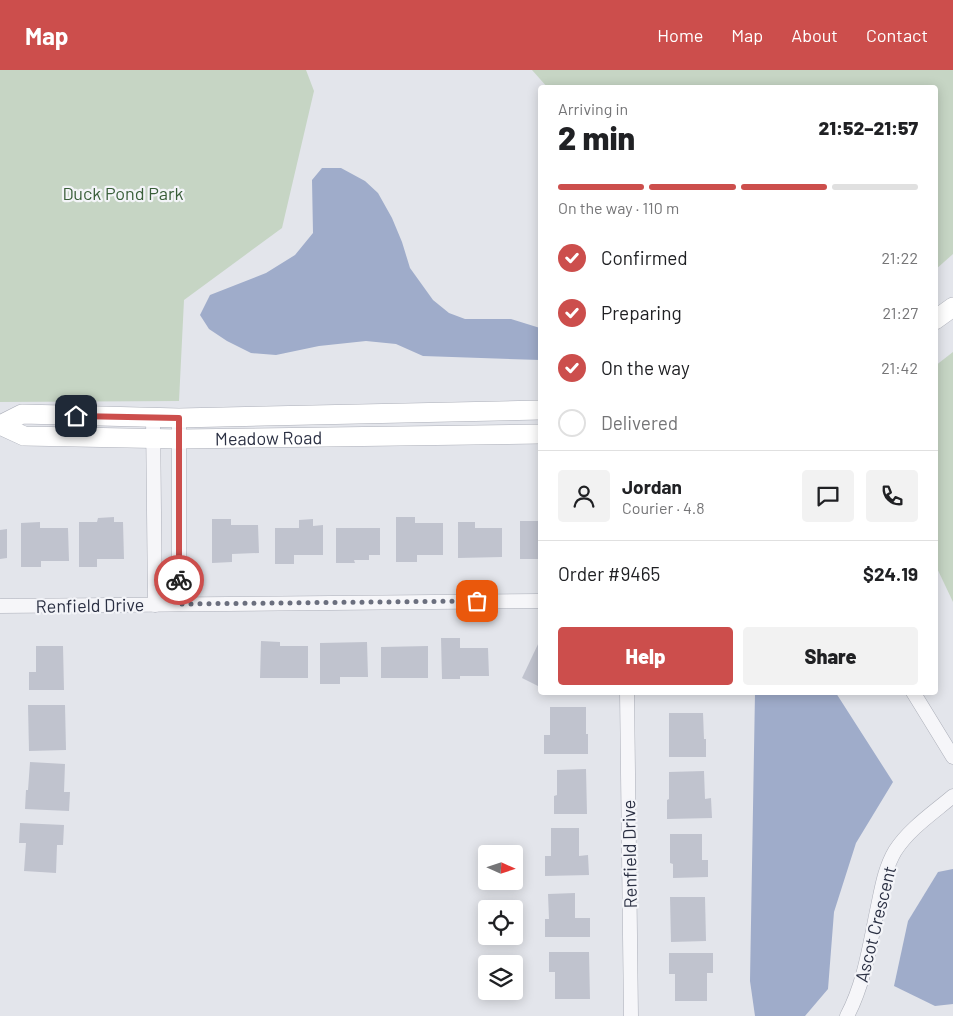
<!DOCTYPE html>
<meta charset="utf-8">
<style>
:root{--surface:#fff;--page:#f2f2f2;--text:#202124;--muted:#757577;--line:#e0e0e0;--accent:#cc4e4c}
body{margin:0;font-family:Barlow,sans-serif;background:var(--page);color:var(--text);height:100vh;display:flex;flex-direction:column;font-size:19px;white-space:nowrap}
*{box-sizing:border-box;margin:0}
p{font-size:16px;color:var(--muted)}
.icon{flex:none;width:28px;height:28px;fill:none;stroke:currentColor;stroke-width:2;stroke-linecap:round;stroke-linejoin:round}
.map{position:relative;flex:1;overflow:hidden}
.panel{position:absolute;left:538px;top:15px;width:400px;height:610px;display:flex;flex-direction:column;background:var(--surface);border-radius:5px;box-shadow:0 2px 12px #0003}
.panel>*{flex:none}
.needle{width:32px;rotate:93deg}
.controls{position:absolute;left:478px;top:775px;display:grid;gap:10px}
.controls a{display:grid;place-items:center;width:45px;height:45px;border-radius:5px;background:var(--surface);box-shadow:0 2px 12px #0003;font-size:25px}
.pin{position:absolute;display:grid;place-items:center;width:42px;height:42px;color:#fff;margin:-21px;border-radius:10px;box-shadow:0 2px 8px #0006}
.courier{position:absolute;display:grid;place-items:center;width:50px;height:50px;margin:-25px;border:4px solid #cc4e4c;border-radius:50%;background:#fff;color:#222;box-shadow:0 1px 6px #0007}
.overview em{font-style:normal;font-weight:800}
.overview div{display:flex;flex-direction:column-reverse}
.overview{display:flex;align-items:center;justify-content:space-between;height:85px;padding:0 20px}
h1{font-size:32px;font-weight:800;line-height:38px}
.bar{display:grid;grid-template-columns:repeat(4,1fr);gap:8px 5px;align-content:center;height:60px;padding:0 20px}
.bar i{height:6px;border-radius:4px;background:var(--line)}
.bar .current{background:var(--accent)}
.bar p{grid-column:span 4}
.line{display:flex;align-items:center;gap:12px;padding:0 20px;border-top:1px solid var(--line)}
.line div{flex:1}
.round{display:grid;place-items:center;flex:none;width:52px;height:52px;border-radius:5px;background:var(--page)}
ol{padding:0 20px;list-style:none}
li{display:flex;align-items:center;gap:15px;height:55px}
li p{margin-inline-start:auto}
li .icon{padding:5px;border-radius:50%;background:var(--accent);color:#fff;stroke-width:4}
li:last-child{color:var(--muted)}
li i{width:28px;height:28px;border:2px solid var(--line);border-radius:50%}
.button{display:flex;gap:10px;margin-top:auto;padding:10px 20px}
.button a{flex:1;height:58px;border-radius:5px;background:var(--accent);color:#fff;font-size:20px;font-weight:800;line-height:58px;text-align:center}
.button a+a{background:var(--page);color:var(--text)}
header{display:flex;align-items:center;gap:30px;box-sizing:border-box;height:70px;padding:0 25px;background:var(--accent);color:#fff}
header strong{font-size:24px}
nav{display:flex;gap:28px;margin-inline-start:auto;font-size:18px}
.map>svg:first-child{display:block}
</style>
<header>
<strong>Map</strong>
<nav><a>Home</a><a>Map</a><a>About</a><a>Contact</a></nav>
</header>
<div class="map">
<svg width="953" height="946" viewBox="0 0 953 946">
<rect width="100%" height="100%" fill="#e3e5eb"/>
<g fill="#c6d5c4">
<path d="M 0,0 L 306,0 L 314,21 L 282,158 L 184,230 L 179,331 L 0,332 Z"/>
<path d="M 532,0 L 953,0 L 953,184 L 935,200 L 935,18 L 548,18 Z"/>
<path d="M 953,282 L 953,532 L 935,494 L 935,296 Z"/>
</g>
<g fill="#9facca">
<path d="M 322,98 L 341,98 L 365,111 L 378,123 L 392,148 L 402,172 L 410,198 L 433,230 L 449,243 L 465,249 L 511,249 L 540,258 L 540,290 L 423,286 L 396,274 L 366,271 L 319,276 L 276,285 L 251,283 L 227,271 L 209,259 L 200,245 L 210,225 L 266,203 L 295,185 L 313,163 L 312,110 Z"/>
<path d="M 755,623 L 836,623 L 893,712 L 856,773 L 834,842 L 828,919 L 805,946 L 755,946 L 750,911 Z"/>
<path d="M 953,799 L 953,934 L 935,936 L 894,916 L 908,851 L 938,802 Z"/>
</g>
<g fill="#c0c3ce">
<path d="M 114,447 L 114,452 L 123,452 L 124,489 L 97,489 L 97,497 L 79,497 L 79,452 L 97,452 L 98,448 Z"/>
<path d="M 396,447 L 415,447 L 415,453 L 443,453 L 443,485 L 417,485 L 417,492 L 396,492 Z"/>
<path d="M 212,449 L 231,449 L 231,455 L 258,455 L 259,483 L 232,484 L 232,492 L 212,493 Z"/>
<path d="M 313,449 L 313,456 L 323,455 L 323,485 L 294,485 L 294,494 L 275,494 L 275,458 L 299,458 L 299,450 Z"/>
<path d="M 520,451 L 540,451 L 539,489 L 520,489 Z"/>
<path d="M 40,452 L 40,458 L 68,458 L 69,491 L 41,491 L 41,497 L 21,497 L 21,453 Z"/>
<path d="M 458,452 L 475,452 L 475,458 L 502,458 L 502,487 L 458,488 Z"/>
<path d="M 336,458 L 380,458 L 380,485 L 369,485 L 369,490 L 354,490 L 355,493 L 336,493 Z"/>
<path d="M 7,459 L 7,488 L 0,489 L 0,460 Z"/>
<path d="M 441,568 L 460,568 L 460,578 L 488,578 L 489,606 L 460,606 L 460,609 L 442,609 Z"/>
<path d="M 540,570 L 540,617 L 522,608 Z"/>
<path d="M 261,571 L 280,572 L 280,576 L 308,576 L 308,608 L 260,608 Z"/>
<path d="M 367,572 L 368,607 L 340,607 L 340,614 L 320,614 L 320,573 Z"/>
<path d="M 36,576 L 63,576 L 64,620 L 29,620 L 29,602 L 36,602 Z"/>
<path d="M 428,576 L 428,608 L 381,608 L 381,577 Z"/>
<path d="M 28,635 L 65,635 L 66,680 L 29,681 Z"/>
<path d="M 550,637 L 586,637 L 586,664 L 588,664 L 588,684 L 544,684 L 544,665 L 550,665 Z"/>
<path d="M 669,643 L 703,643 L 704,669 L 706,669 L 706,687 L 669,687 Z"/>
<path d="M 30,692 L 65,694 L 64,722 L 70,722 L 69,741 L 25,739 L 26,720 L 28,720 Z"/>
<path d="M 586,699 L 587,744 L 554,744 L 554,726 L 557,725 L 557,700 Z"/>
<path d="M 704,701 L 705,729 L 711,728 L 712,748 L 667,749 L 667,730 L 669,729 L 669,702 Z"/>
<path d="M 20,753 L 64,755 L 63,775 L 57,775 L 56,803 L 24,801 L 26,773 L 19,773 Z"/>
<path d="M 551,758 L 579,758 L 579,786 L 588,785 L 589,805 L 545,806 L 545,786 L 551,786 Z"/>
<path d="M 670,764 L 702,764 L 702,790 L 708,790 L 708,807 L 673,808 L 673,794 L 670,793 Z"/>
<path d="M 575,823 L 575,848 L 590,848 L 590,867 L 545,867 L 545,849 L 549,849 L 548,824 Z"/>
<path d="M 670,827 L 705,827 L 706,871 L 671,872 Z"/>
<path d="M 549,882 L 589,882 L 590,929 L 555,929 L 555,902 L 549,902 Z"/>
<path d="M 669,883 L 713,883 L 713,903 L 707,903 L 707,931 L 675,931 L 675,904 L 669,904 Z"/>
</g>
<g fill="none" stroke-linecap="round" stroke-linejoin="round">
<defs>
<g id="street">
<path d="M 153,347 L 155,535"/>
<path d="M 179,534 L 179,348"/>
<path d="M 0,536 L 540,531"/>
<path d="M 627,622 L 631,946"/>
<path d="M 913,622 L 953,687"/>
<path d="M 847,946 C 865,912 870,873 878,836 C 882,817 885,798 895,781 C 909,759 933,743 953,726"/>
</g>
<g id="secondary">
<path d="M 935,250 L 953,237"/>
<path d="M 0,355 L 22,344 L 179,348 L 540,340"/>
<path id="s1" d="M 0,355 L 24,366 L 179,369 L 540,364"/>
</g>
</defs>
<use href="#street" stroke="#acafb9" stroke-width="15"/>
<use href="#secondary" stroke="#acafb9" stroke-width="20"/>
<use href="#street" stroke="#f6f6f9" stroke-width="14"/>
<use href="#secondary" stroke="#fff" stroke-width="19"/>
</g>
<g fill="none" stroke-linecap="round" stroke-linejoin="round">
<path stroke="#6b6f7e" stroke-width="5" stroke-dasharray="0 9" d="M 179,510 L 179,534 L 477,531"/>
<path stroke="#cc4e4c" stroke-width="6" d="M 76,346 L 179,348 L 179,510"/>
</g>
<g text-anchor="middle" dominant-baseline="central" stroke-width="4.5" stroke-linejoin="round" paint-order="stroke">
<g font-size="18" fill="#395e39" stroke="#f3f4f8">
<text x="123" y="123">Duck Pond Park</text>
</g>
<g font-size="18" fill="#2b3043" stroke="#f3f4f8">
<text stroke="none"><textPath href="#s1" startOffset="271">Meadow Road</textPath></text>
<text transform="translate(90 535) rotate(-1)">Renfield Drive</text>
<text transform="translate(629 784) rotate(-91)">Renfield Drive</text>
<text transform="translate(875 854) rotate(-76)">Ascot Crescent</text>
</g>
</g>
</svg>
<div class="controls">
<a><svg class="needle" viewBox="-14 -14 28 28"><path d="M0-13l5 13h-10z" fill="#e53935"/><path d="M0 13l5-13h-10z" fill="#757577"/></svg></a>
<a><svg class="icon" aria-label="locate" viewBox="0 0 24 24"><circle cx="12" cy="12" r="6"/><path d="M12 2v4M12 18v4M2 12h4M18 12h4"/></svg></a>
<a><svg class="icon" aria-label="layers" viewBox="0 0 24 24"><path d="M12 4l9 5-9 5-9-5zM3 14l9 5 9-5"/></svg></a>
</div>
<div class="pin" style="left:477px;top:531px;background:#ea580c"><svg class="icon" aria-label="bag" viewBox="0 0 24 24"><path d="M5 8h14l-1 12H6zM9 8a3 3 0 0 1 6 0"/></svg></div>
<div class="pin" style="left:76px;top:346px;background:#1f2937"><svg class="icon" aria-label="home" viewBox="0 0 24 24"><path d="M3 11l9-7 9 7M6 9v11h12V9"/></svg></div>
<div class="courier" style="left:179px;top:510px"><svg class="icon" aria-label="bike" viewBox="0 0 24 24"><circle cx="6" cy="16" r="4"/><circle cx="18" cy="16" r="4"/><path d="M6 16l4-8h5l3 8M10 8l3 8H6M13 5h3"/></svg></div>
<section class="panel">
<div class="overview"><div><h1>2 min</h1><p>Arriving in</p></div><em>21:52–21:57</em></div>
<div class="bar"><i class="current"></i><i class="current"></i><i class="current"></i><i></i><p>On the way · 110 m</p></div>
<ol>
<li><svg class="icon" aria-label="check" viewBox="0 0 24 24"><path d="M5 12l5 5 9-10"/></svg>Confirmed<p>21:22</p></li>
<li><svg class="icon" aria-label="check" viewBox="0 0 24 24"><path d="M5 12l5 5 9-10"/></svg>Preparing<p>21:27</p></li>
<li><svg class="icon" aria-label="check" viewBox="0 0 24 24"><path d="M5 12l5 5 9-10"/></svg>On the way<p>21:42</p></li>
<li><i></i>Delivered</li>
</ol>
<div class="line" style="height:90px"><a class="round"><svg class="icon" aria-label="person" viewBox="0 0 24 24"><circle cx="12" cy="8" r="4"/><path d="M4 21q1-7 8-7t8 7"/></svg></a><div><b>Jordan</b><p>Courier · 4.8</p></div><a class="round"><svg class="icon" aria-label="chat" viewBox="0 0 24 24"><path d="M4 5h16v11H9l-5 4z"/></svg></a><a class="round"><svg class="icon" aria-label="phone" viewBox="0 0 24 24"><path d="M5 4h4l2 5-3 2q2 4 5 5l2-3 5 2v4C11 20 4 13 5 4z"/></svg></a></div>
<div class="line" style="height:65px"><div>Order #9465</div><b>$24.19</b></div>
<div class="button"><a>Help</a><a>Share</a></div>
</section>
</div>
